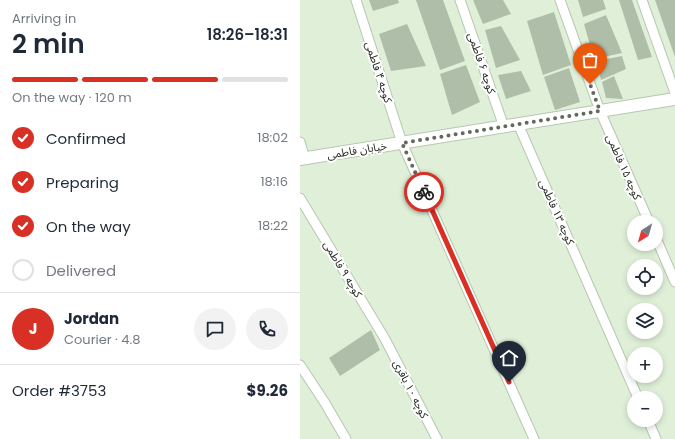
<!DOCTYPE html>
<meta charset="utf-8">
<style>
:root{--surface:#fff;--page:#f2f2f3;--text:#1f2937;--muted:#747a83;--line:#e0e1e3;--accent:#d93025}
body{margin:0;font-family:Poppins,"Noto Sans Arabic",sans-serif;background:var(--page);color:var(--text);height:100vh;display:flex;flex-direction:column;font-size:15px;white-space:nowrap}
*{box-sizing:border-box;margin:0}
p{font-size:13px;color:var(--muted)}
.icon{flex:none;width:22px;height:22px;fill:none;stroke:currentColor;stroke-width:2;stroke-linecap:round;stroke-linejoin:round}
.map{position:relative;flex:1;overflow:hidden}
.details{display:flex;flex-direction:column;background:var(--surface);width:300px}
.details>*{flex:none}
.needle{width:26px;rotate:217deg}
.controls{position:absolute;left:327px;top:215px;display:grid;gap:8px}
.controls a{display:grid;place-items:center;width:36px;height:36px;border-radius:50%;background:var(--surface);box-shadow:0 2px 6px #0003;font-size:20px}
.pin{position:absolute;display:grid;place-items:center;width:34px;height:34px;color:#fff;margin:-41px -17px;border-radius:50% 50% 50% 0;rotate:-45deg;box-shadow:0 0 4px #0007}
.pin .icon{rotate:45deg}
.courier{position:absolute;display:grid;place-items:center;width:40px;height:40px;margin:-20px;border:3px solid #d93025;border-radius:50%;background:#fff;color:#222;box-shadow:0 1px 5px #0007}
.summary em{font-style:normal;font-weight:600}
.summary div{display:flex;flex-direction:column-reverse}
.summary{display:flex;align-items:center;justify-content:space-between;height:68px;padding:0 12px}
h1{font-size:26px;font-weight:600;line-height:30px}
.bar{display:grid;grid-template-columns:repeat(4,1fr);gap:6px 4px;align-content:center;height:48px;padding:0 12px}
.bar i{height:5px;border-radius:3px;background:var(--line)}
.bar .active{background:var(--accent)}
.bar p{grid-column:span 4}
.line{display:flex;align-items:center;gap:10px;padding:0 12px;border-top:1px solid var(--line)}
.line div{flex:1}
.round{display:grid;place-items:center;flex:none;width:42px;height:42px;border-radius:21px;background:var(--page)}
ol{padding:0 12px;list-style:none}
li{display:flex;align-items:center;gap:12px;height:44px}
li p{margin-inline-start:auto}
li .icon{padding:4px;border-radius:50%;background:var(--accent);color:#fff;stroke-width:4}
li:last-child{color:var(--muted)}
li i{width:22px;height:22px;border:2px solid var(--line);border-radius:50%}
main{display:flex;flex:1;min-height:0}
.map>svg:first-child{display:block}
</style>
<main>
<section class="details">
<div class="summary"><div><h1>2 min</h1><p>Arriving in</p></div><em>18:26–18:31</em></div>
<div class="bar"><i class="active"></i><i class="active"></i><i class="active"></i><i></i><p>On the way · 120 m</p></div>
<ol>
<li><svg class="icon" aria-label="check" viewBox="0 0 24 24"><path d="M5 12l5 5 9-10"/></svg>Confirmed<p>18:02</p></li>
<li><svg class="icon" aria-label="check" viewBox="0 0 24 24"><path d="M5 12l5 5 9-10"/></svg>Preparing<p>18:16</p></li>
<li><svg class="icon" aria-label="check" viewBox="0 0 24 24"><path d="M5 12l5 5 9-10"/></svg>On the way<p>18:22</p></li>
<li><i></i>Delivered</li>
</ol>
<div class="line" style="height:72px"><b class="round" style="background:var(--accent);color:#fff">J</b><div><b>Jordan</b><p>Courier · 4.8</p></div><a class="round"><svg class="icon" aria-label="chat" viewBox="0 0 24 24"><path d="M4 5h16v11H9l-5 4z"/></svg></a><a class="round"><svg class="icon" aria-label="phone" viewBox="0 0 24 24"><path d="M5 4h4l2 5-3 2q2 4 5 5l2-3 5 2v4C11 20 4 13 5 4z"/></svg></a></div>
<div class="line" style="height:52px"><div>Order #3753</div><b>$9.26</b></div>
</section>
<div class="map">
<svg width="375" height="439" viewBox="0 0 375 439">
<rect width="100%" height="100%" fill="#e0f0d8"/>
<g fill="#aebea8">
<path d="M 69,0 L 98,0 L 99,3 L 73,11 Z"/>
<path d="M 116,0 L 143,0 L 165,61 L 140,70 Z"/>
<path d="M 173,0 L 203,0 L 211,14 L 183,24 Z"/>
<path d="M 278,0 L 303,0 L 306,9 L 283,17 Z"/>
<path d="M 319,0 L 332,0 L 352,57 L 338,60 Z"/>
<path d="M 355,0 L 375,0 L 375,57 Z"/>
<path d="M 254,12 L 271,65 L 243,75 L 227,21 Z"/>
<path d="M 306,15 L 322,53 L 294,59 L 284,24 Z"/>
<path d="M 107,24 L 126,66 L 91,71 L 79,34 Z"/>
<path d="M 201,26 L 220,60 L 196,68 L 185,30 Z"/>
<path d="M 322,56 L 326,69 L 301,80 L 297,61 Z"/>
<path d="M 166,65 L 180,102 L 152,115 L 140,74 Z"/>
<path d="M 269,68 L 280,102 L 255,110 L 244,77 Z"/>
<path d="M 221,71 L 231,91 L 206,99 L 198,75 Z"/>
<path d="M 314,76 L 323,99 L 306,98 L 302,82 Z"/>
<path d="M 71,330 L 80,350 L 40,376 L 29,358 Z"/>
</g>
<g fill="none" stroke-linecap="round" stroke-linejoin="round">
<defs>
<g id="minor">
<path d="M 56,0 L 102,143 L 234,439"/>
<path d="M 160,0 L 204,127"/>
<path d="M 260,0 L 300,111 L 349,222"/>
<path d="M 342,0 L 375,93"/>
<path d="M 218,124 L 338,398"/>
<path d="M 0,142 L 5,159"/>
<path d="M 0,198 L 85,339 L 137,439"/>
<path d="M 356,238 L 375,282"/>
<path d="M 0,365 L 25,403 L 46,439"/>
<path d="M 348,420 L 356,439"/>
</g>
<path id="tertiary" d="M 0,159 L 375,99"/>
</defs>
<use href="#minor" stroke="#b7c6b0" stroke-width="11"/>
<use href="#tertiary" stroke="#b7c6b0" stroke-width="14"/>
<use href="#minor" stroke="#fff" stroke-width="9"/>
<use href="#tertiary" stroke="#fff" stroke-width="12"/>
</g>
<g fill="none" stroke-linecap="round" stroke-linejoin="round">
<path stroke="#616a5c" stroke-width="4" stroke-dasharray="0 7.2" d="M 124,192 L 102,143 L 300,111 L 290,84"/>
<path stroke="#d93025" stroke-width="5" d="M 124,192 L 209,382"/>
</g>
<g text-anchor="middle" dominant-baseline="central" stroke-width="4" stroke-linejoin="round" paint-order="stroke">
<g font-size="11" fill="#1c2219" stroke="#fff">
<text transform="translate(182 63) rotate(71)">کوچه ۶ فاطمی</text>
<text transform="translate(79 72) rotate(72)">کوچه ۴ فاطمی</text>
<text transform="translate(57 150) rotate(-9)">خیابان فاطمی</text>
<text transform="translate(324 167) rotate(66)">کوچه ۱۵ فاطمی</text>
<text transform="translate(257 212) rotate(66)">کوچه ۱۳ فاطمی</text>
<text transform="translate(43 269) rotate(59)">کوچه ۹ فاطمی</text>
<text transform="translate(111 389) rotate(63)">کوچه ۱۰ باقری</text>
</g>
</g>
</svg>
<div class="controls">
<a><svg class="needle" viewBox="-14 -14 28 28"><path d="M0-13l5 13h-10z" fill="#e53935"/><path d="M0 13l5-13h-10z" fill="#747a83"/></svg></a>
<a><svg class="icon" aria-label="locate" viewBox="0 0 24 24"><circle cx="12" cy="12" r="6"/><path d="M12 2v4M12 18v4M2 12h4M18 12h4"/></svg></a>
<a><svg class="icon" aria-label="layers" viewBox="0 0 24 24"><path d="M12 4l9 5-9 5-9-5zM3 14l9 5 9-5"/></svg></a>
<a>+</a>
<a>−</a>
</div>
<div class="pin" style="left:290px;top:84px;background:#ea580c"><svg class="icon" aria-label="bag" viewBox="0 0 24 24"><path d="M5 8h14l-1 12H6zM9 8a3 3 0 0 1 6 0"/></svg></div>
<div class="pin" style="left:209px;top:382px;background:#1f2937"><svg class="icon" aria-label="home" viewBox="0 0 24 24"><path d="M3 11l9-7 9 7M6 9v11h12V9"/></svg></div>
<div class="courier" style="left:124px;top:192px"><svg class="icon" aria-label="bike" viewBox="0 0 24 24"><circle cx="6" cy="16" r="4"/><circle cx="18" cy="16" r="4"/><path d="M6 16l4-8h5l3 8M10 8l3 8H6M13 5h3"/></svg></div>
</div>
</main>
